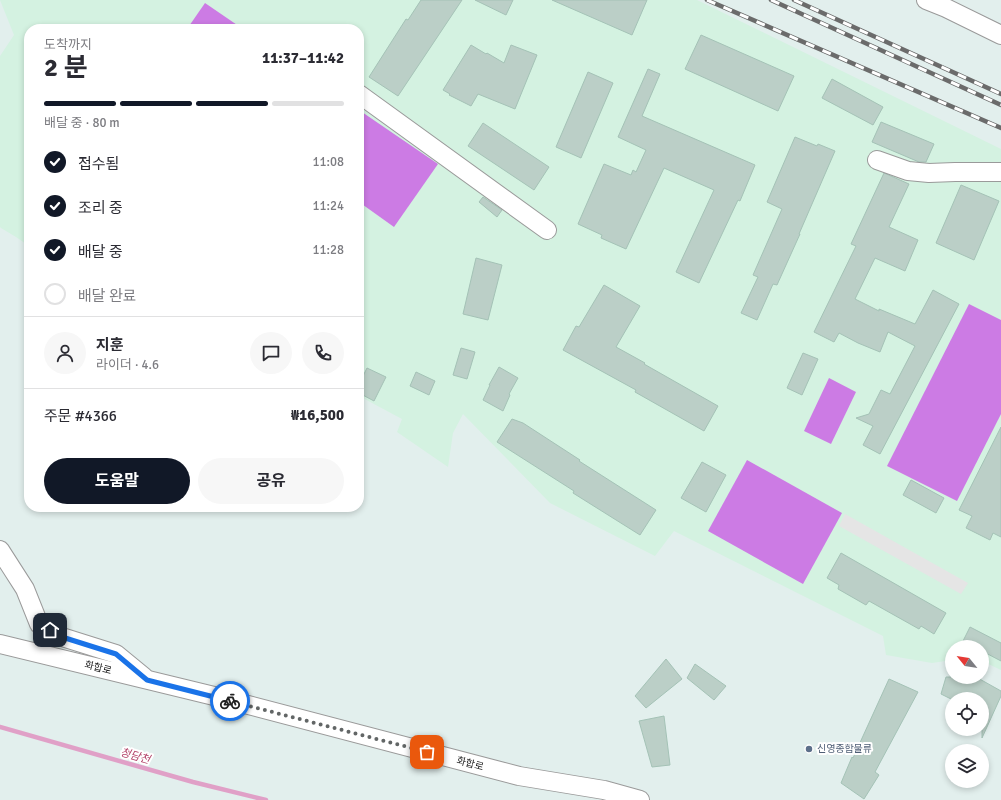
<!DOCTYPE html>
<html lang="ko">
<meta charset="utf-8">
<style>
:root{--surface:#fff;--page:#f7f7f7;--text:#2b2b33;--muted:#7c7c81;--line:#e1e1e2;--accent:#111827}
body{margin:0;font-family:Signika,"Noto Sans KR",sans-serif;background:var(--page);color:var(--text);height:100vh;display:flex;flex-direction:column;font-size:15px;white-space:nowrap}
*{box-sizing:border-box;margin:0}
p{font-size:13px;color:var(--muted)}
.icon{flex:none;width:22px;height:22px;fill:none;stroke:currentColor;stroke-width:2;stroke-linecap:round;stroke-linejoin:round}
.map{position:relative;flex:1;overflow:hidden}
.panel{position:absolute;left:24px;top:24px;width:340px;height:488px;display:flex;flex-direction:column;background:var(--surface);border-radius:16px;box-shadow:0 2px 6px #0003}
.panel>*{flex:none}
.needle{width:26px;rotate:300deg}
.fabs{position:absolute;left:945px;top:640px;display:grid;gap:8px}
.fabs a{display:grid;place-items:center;width:44px;height:44px;border-radius:50%;background:var(--surface);box-shadow:0 2px 6px #0003;font-size:20px}
.pin{position:absolute;display:grid;place-items:center;width:34px;height:34px;color:#fff;margin:-17px;border-radius:8px;box-shadow:0 2px 6px #0006}
.courier{position:absolute;display:grid;place-items:center;width:40px;height:40px;margin:-20px;border:3px solid #1a73e8;border-radius:50%;background:#fff;color:#222;box-shadow:0 1px 5px #0007}
.head em{font-style:normal;font-weight:700}
.head div{display:flex;flex-direction:column-reverse}
.head{display:flex;align-items:center;justify-content:space-between;height:68px;padding:0 20px}
h1{font-size:26px;font-weight:700;line-height:30px}
.bar{display:grid;grid-template-columns:repeat(4,1fr);gap:6px 4px;align-content:center;height:48px;padding:0 20px}
.bar i{height:5px;border-radius:3px;background:var(--line)}
.bar .current{background:var(--accent)}
.bar p{grid-column:span 4}
.line{display:flex;align-items:center;gap:10px;padding:0 20px;border-top:1px solid var(--line)}
.line div{flex:1}
.round{display:grid;place-items:center;flex:none;width:42px;height:42px;border-radius:21px;background:var(--page)}
ol{padding:0 20px;list-style:none}
li{display:flex;align-items:center;gap:12px;height:44px}
li p{margin-inline-start:auto}
li .icon{padding:4px;border-radius:50%;background:var(--accent);color:#fff;stroke-width:4}
li:last-child{color:var(--muted)}
li i{width:22px;height:22px;border:2px solid var(--line);border-radius:50%}
.button{display:flex;gap:8px;margin-top:auto;padding:8px 20px}
.button a{flex:1;height:46px;border-radius:24px;background:var(--accent);color:#fff;font-size:16px;font-weight:700;line-height:46px;text-align:center}
.button a+a{background:var(--page);color:var(--text)}
.map>svg:first-child{display:block}
</style>
<div class="map">
<svg width="1001" height="800" viewBox="0 0 1001 800">
<rect width="100%" height="100%" fill="#e2efed"/>
<path fill="#d4f2e1" d="M 0,0 L 697,0 L 1001,149 L 1001,670 L 982,661 L 982,647 L 952,647 L 952,660 L 932,663 L 886,655 L 883,636 L 674,531 L 655,556 L 550,503 L 463,414 L 453,433 L 448,467 L 397,432 L 402,419 L 359,396 L 359,29 L 29,29 L 29,246 L 16,237 L 1,228 L 0,227 L 0,56 L 14,35 Z"/>
<g fill="#cc7be4">
<path d="M 205,3 L 243,29 L 187,29 Z"/>
<path d="M 359,110 L 438,164 L 394,227 L 359,202 Z"/>
<path d="M 969,304 L 1001,320 L 1001,414 L 957,501 L 887,466 Z"/>
<path d="M 829,378 L 856,392 L 831,444 L 804,431 Z"/>
<path d="M 747,460 L 842,513 L 803,584 L 708,531 Z"/>
</g>
<path fill="#e5e5e5" d="M 845,514 L 968,583 L 961,594 L 839,526 Z"/>
<g fill="none" stroke-linecap="round" stroke-linejoin="round">
<path stroke="#e0a0c7" stroke-width="4.5" d="M 0,727 L 193,782 L 266,800"/>
</g>
<g fill="#bbcfc7" stroke="#a4c2b6">
<path d="M 421,0 L 462,0 L 398,96 L 369,77 L 406,19 L 408,20 Z"/>
<path d="M 475,0 L 513,0 L 506,15 Z"/>
<path d="M 552,0 L 647,0 L 632,35 Z"/>
<path d="M 701,35 L 794,76 L 778,111 L 685,69 Z"/>
<path d="M 471,45 L 486,54 L 487,53 L 504,63 L 511,45 L 537,55 L 515,109 L 478,94 L 471,106 L 449,95 L 450,94 L 443,90 Z"/>
<path d="M 648,69 L 660,74 L 642,116 L 755,165 L 740,201 L 738,200 L 699,283 L 676,272 L 714,190 L 664,168 L 626,249 L 601,238 L 602,235 L 578,224 L 604,164 L 631,175 L 633,170 L 636,172 L 646,150 L 618,137 Z"/>
<path d="M 588,72 L 613,83 L 581,158 L 556,147 Z"/>
<path d="M 832,79 L 883,107 L 873,125 L 822,98 Z"/>
<path d="M 881,122 L 934,144 L 926,162 L 919,162 L 872,142 Z"/>
<path d="M 483,123 L 549,167 L 534,190 L 468,146 Z"/>
<path d="M 795,137 L 817,146 L 818,144 L 835,151 L 799,234 L 800,234 L 777,285 L 773,284 L 757,320 L 741,313 L 758,277 L 753,275 L 782,209 L 767,202 Z"/>
<path d="M 884,173 L 909,184 L 889,227 L 918,240 L 905,271 L 875,258 L 855,299 L 879,311 L 879,309 L 915,324 L 933,290 L 959,304 L 880,454 L 863,445 L 873,426 L 856,418 L 869,414 L 881,390 L 890,394 L 915,346 L 888,332 L 880,352 L 858,343 L 839,333 L 834,342 L 814,332 L 856,246 L 851,244 Z"/>
<path d="M 961,185 L 999,201 L 974,260 L 936,243 Z"/>
<path d="M 483,197 L 502,210 L 497,217 L 479,202 Z"/>
<path d="M 476,258 L 502,265 L 488,320 L 463,314 Z"/>
<path d="M 604,285 L 640,306 L 616,347 L 645,363 L 644,364 L 718,406 L 704,431 L 635,392 L 636,390 L 563,350 L 576,326 L 579,327 Z"/>
<path d="M 461,348 L 475,352 L 467,379 L 453,375 Z"/>
<path d="M 803,353 L 818,359 L 802,395 L 787,388 Z"/>
<path d="M 499,367 L 518,378 L 509,394 L 510,395 L 503,411 L 483,400 L 490,385 L 489,385 Z"/>
<path d="M 367,368 L 386,377 L 374,401 L 359,393 L 359,384 Z"/>
<path d="M 416,372 L 435,381 L 429,395 L 410,386 Z"/>
<path d="M 512,419 L 523,423 L 580,460 L 579,461 L 656,510 L 640,535 L 573,493 L 574,491 L 497,442 Z"/>
<path d="M 1001,427 L 1001,537 L 993,533 L 990,540 L 966,528 L 972,516 L 959,510 Z"/>
<path d="M 702,462 L 726,475 L 706,512 L 681,498 Z"/>
<path d="M 911,480 L 944,498 L 936,513 L 903,495 Z"/>
<path d="M 841,553 L 946,613 L 934,634 L 921,626 L 919,629 L 869,601 L 866,605 L 838,589 L 839,585 L 827,578 Z"/>
<path d="M 970,627 L 1001,643 L 1001,661 L 982,651 L 982,647 L 974,647 L 963,641 Z"/>
<path d="M 666,659 L 682,679 L 646,708 L 635,696 Z"/>
<path d="M 695,664 L 726,686 L 714,700 L 687,678 Z"/>
<path d="M 946,677 L 976,677 L 1001,691 L 1001,696 L 982,738 L 982,699 L 951,699 L 941,694 Z"/>
<path d="M 889,679 L 918,692 L 875,772 L 879,775 L 864,799 L 841,783 L 852,757 L 853,758 Z"/>
<path d="M 664,716 L 670,765 L 652,767 L 639,721 Z"/>
</g>
<g fill="none" stroke-linecap="round" stroke-linejoin="round">
<defs>
<g id="minor">
<path d="M 926,0 L 946,8 L 1001,35"/>
<path d="M 359,94 L 547,230"/>
<path d="M 877,160 L 908,171 L 929,173 L 955,172 L 1001,172"/>
<path d="M 0,550 L 25,589 L 39,624 L 62,637 L 116,654 L 144,677"/>
<path d="M 0,644 L 214,696 L 519,776 L 604,790 L 640,800"/>
</g>
</defs>
<use href="#minor" stroke="#9a9a9a" stroke-width="20"/>
<use href="#minor" stroke="#fff" stroke-width="18"/>
<defs>
<g id="rail">
<path d="M 707,0 L 1001,128"/>
<path d="M 771,0 L 1001,105"/>
<path d="M 794,0 L 1001,94"/>
</g>
</defs>
<use href="#rail" stroke="#6b6b6b" stroke-width="4.5"/>
<use href="#rail" stroke="#fff" stroke-width="3" stroke-dasharray="9" stroke-linecap="butt"/>
</g>
<g fill="none" stroke-linecap="round" stroke-linejoin="round">
<path stroke="#626666" stroke-width="4" stroke-dasharray="0 7.2" d="M 230,701 L 427,752"/>
<path stroke="#1a73e8" stroke-width="5" d="M 50,630 L 62,637 L 116,654 L 147,680 L 230,701"/>
</g>
<circle fill="#5c6f8a" stroke="#fff" stroke-width="1.5" cx="809" cy="749" r="4"/>
<g text-anchor="middle" dominant-baseline="central" stroke-width="4" stroke-linejoin="round" paint-order="stroke">
<g font-size="10" fill="#1d1d1d" stroke="#fff">
<text transform="translate(98 668) rotate(14)">화합로</text>
<text transform="translate(470 764) rotate(15)">화합로</text>
</g>
<g font-size="10" fill="#4e5e75" stroke="#fff" text-anchor="start">
<text x="817" y="749">신영종합물류</text>
</g>
<g font-size="11" font-style="italic" fill="#b34369" stroke="#fff">
<text transform="translate(135 756) rotate(16)">청담천</text>
</g>
</g>
</svg>
<div class="fabs">
<a><svg class="needle" viewBox="-14 -14 28 28"><path d="M0-13l5 13h-10z" fill="#e53935"/><path d="M0 13l5-13h-10z" fill="#7c7c81"/></svg></a>
<a><svg class="icon" aria-label="locate" viewBox="0 0 24 24"><circle cx="12" cy="12" r="6"/><path d="M12 2v4M12 18v4M2 12h4M18 12h4"/></svg></a>
<a><svg class="icon" aria-label="layers" viewBox="0 0 24 24"><path d="M12 4l9 5-9 5-9-5zM3 14l9 5 9-5"/></svg></a>
</div>
<div class="pin" style="left:427px;top:752px;background:#ea580c"><svg class="icon" aria-label="bag" viewBox="0 0 24 24"><path d="M5 8h14l-1 12H6zM9 8a3 3 0 0 1 6 0"/></svg></div>
<div class="pin" style="left:50px;top:630px;background:#1f2937"><svg class="icon" aria-label="home" viewBox="0 0 24 24"><path d="M3 11l9-7 9 7M6 9v11h12V9"/></svg></div>
<div class="courier" style="left:230px;top:701px"><svg class="icon" aria-label="bike" viewBox="0 0 24 24"><circle cx="6" cy="16" r="4"/><circle cx="18" cy="16" r="4"/><path d="M6 16l4-8h5l3 8M10 8l3 8H6M13 5h3"/></svg></div>
<section class="panel">
<div class="head"><div><h1>2 분</h1><p>도착까지</p></div><em>11:37–11:42</em></div>
<div class="bar"><i class="current"></i><i class="current"></i><i class="current"></i><i></i><p>배달 중 · 80 m</p></div>
<ol>
<li><svg class="icon" aria-label="check" viewBox="0 0 24 24"><path d="M5 12l5 5 9-10"/></svg>접수됨<p>11:08</p></li>
<li><svg class="icon" aria-label="check" viewBox="0 0 24 24"><path d="M5 12l5 5 9-10"/></svg>조리 중<p>11:24</p></li>
<li><svg class="icon" aria-label="check" viewBox="0 0 24 24"><path d="M5 12l5 5 9-10"/></svg>배달 중<p>11:28</p></li>
<li><i></i>배달 완료</li>
</ol>
<div class="line" style="height:72px"><a class="round"><svg class="icon" aria-label="person" viewBox="0 0 24 24"><circle cx="12" cy="8" r="4"/><path d="M4 21q1-7 8-7t8 7"/></svg></a><div><b>지훈</b><p>라이더 · 4.6</p></div><a class="round"><svg class="icon" aria-label="chat" viewBox="0 0 24 24"><path d="M4 5h16v11H9l-5 4z"/></svg></a><a class="round"><svg class="icon" aria-label="phone" viewBox="0 0 24 24"><path d="M5 4h4l2 5-3 2q2 4 5 5l2-3 5 2v4C11 20 4 13 5 4z"/></svg></a></div>
<div class="line" style="height:52px"><div>주문 #4366</div><b>₩16,500</b></div>
<div class="button"><a>도움말</a><a>공유</a></div>
</section>
</div>
